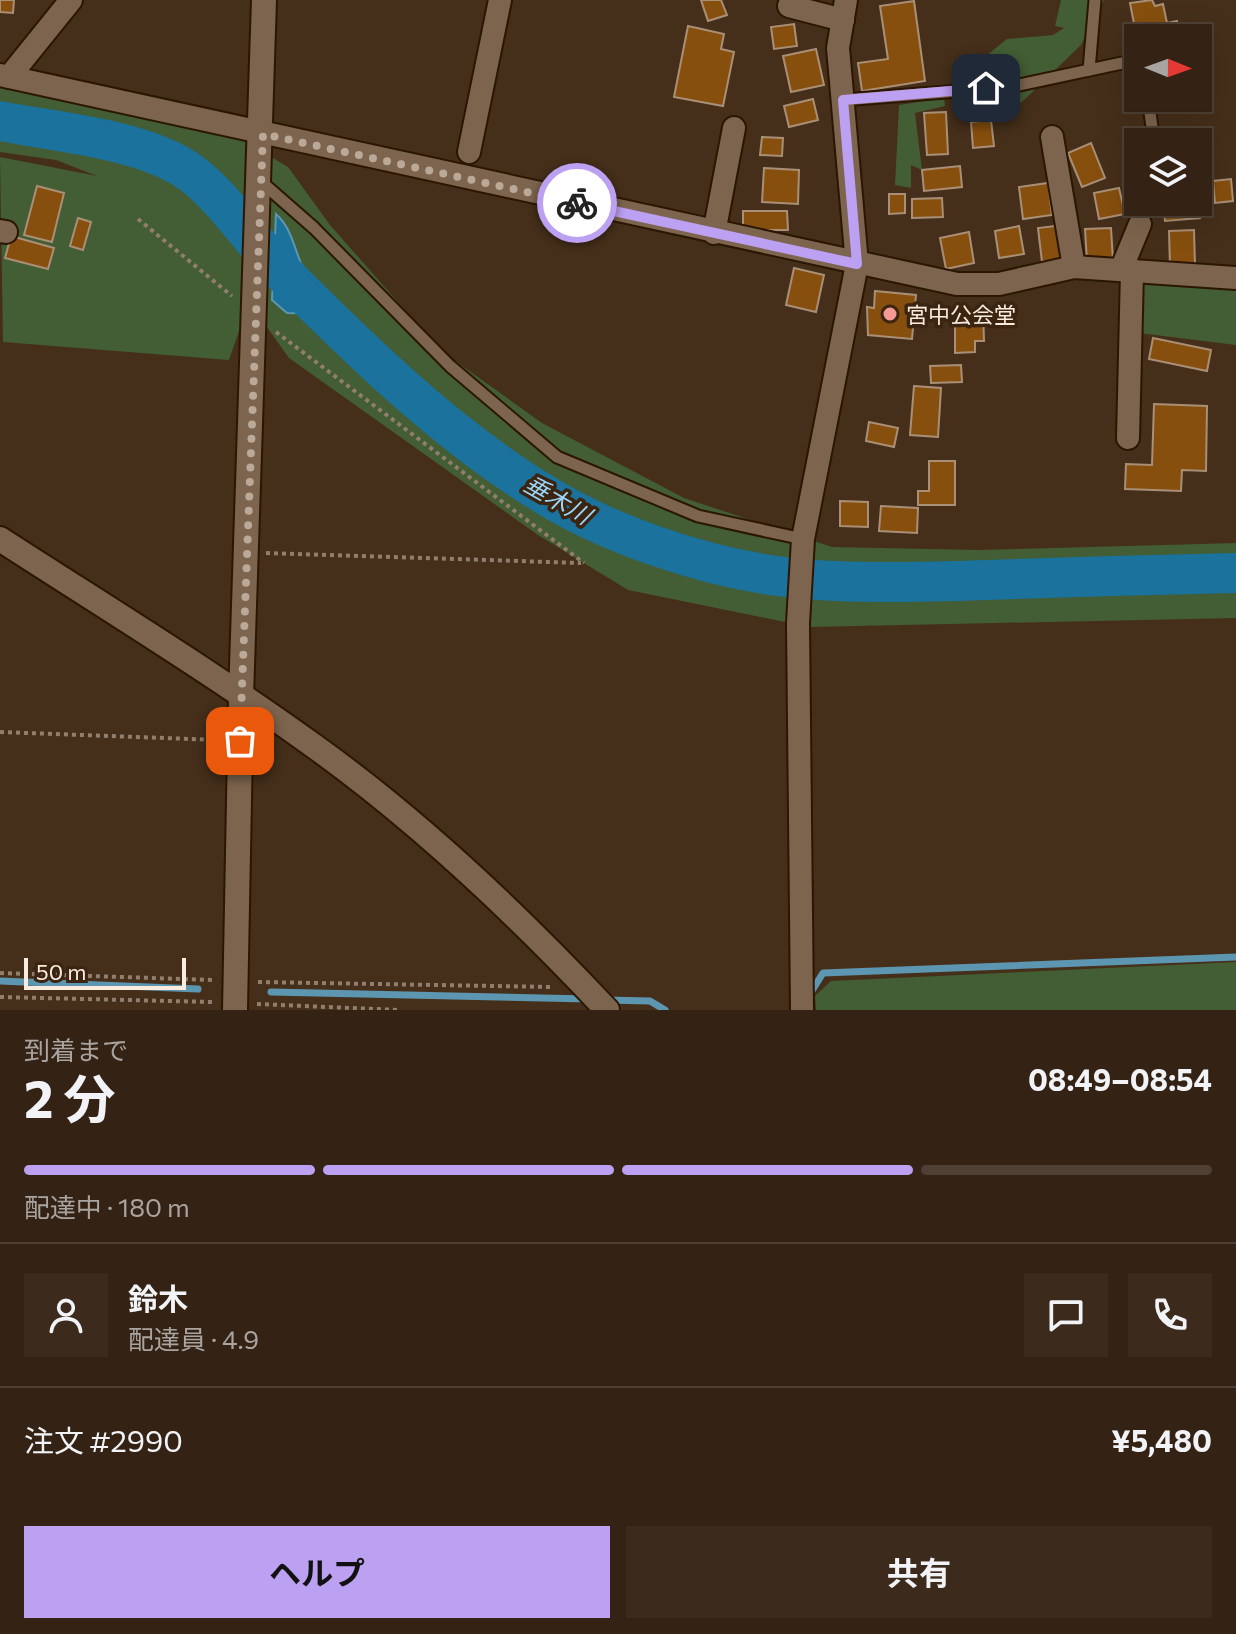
<!DOCTYPE html>
<html lang="ja">
<meta charset="utf-8">
<style>
:root{--surface:#342314;--page:#3c2b1d;--text:#f1f3f6;--muted:#a9a4a0;--line:#4e4034;--accent:#bca0f2}
body{margin:0;font-family:Commissioner,"Noto Sans JP",sans-serif;background:var(--page);color:var(--text);height:100vh;display:flex;flex-direction:column;font-size:30px;white-space:nowrap}
*{box-sizing:border-box;margin:0}
p{font-size:26px;color:var(--muted)}
.icon{flex:none;width:44px;height:44px;fill:none;stroke:currentColor;stroke-width:2;stroke-linecap:round;stroke-linejoin:round}
.map{position:relative;height:1010px;overflow:hidden}
.drawer{display:flex;flex-direction:column;background:var(--surface);flex:1}
.drawer>*{flex:none}
.needle{width:52px;rotate:91deg}
.buttons{position:absolute;left:1124px;top:24px;display:grid;gap:16px}
.buttons a{display:grid;place-items:center;width:88px;height:88px;border-radius:0px;background:var(--surface);box-shadow:0 8px 32px #0002,0 0 0 2px var(--line);font-size:40px}
.scale{position:absolute;left:24px;bottom:20px;width:162px;box-sizing:border-box;padding-left:8px;border:4px solid #f9ebde;border-top:0;font-size:22px;line-height:28px;white-space:nowrap;color:#f9ebde;-webkit-text-stroke:6px #3b2510;paint-order:stroke}
.pin{position:absolute;display:grid;place-items:center;width:68px;height:68px;color:#fff;margin:-34px;border-radius:16px;box-shadow:0 4px 12px #0006}
.courier{position:absolute;display:grid;place-items:center;width:80px;height:80px;margin:-40px;border:6px solid #bca0f2;border-radius:50%;background:#fff;color:#222;box-shadow:0 2px 10px #0007}
.overview em{font-style:normal;font-weight:700}
.overview div{display:flex;flex-direction:column-reverse}
.overview{display:flex;align-items:center;justify-content:space-between;height:136px;padding:0 24px}
h1{font-size:52px;font-weight:700;line-height:60px}
.bar{display:grid;grid-template-columns:repeat(4,1fr);gap:12px 8px;align-content:center;height:96px;padding:0 24px}
.bar i{height:10px;border-radius:6px;background:var(--line)}
.bar .current{background:var(--accent)}
.bar p{grid-column:span 4}
.line{display:flex;align-items:center;gap:20px;padding:0 24px;border-top:2px solid var(--line)}
.line div{flex:1}
.round{display:grid;place-items:center;flex:none;width:84px;height:84px;border-radius:0px;background:var(--page)}
.action{display:flex;gap:16px;margin-top:auto;padding:16px 24px}
.action a{flex:1;height:92px;border-radius:0px;background:var(--accent);color:#111;font-size:32px;font-weight:700;line-height:92px;text-align:center}
.action a+a{background:var(--page);color:var(--text)}
.map>svg:first-child{display:block}
</style>
<div class="map">
<svg width="1236" height="1010" viewBox="0 0 1236 1010">
<rect width="100%" height="100%" fill="#452f1a"/>
<g fill="#435d34">
<path d="M 1061,0 L 1104,0 L 1081,45 L 1023,101 L 1005,111 L 957,116 L 949,86 L 1007,39 L 1053,35 L 1064,28 L 1055,26 Z"/>
<path d="M 0,80 L 236,136 L 288,167 L 330,225 L 440,350 L 542,423 L 684,498 L 832,547 L 979,550 L 1236,543 L 1236,618 L 810,627 L 628,590 L 538,535 L 289,358 L 244,295 L 245,314 L 229,360 L 3,342 L 0,157 L 97,176 L 56,160 L 0,152 Z"/>
<path d="M 944,98 L 945,106 L 915,113 L 922,170 L 911,165 L 911,188 L 895,185 L 899,105 Z"/>
<path d="M 1133,273 L 1236,280 L 1236,345 L 1131,332 Z"/>
<path d="M 1236,962 L 1236,1010 L 816,1010 L 815,996 L 831,981 Z"/>
</g>
<path fill="#1a729d" stroke="#5d96b0" stroke-width="2" d="M 276,214 C 295,231 295,258 309,280 C 324,301 348,319 366,338 L 357,345 L 326,314 L 287,313 L 272,300 Z"/>
<g fill="none" stroke-linecap="round" stroke-linejoin="round">
<g stroke="#5d96b0" stroke-width="7">
<path d="M 0,981 L 198,989"/>
<path d="M 271,992 L 589,999"/>
<path d="M 808,997 L 823,973 L 1236,957"/>
<path d="M 605,1000 L 650,1001 L 665,1010"/>
</g>
<path stroke="#1a729d" stroke-width="40" d="M 0,121 C 56,132 133,138 182,167 C 219,189 251,241 282,272 C 363,353 449,437 547,496 C 611,535 703,566 777,576 C 845,585 917,582 985,580 C 1069,577 1152,575 1236,573"/>
</g>
<g fill="#864f0d" stroke="#aa8f77" stroke-width="2">
<path d="M 0,0 L 14,0 L 13,13 L 0,12 Z"/>
<path d="M 701,0 L 721,0 L 727,15 L 708,21 Z"/>
<path d="M 1152,0 L 1155,6 L 1163,4 L 1167,23 L 1177,21 L 1180,38 L 1138,38 L 1138,44 L 1130,3 Z"/>
<path d="M 914,1 L 925,81 L 862,91 L 858,63 L 888,59 L 880,6 Z"/>
<path d="M 794,24 L 797,46 L 774,49 L 771,27 Z"/>
<path d="M 688,26 L 724,34 L 721,49 L 734,52 L 723,106 L 674,97 Z"/>
<path d="M 816,49 L 824,85 L 791,92 L 783,56 Z"/>
<path d="M 813,99 L 818,120 L 789,127 L 784,106 Z"/>
<path d="M 946,112 L 948,154 L 927,155 L 924,113 Z"/>
<path d="M 991,120 L 994,146 L 973,148 L 971,122 Z"/>
<path d="M 762,137 L 783,138 L 782,156 L 760,155 Z"/>
<path d="M 1091,143 L 1105,178 L 1082,187 L 1068,153 Z"/>
<path d="M 960,166 L 962,187 L 924,191 L 922,170 Z"/>
<path d="M 764,168 L 799,170 L 798,204 L 762,202 Z"/>
<path d="M 1231,179 L 1233,201 L 1215,203 L 1213,181 Z"/>
<path d="M 1048,183 L 1052,215 L 1023,219 L 1019,187 Z"/>
<path d="M 37,186 L 64,193 L 52,242 L 24,235 Z"/>
<path d="M 1119,188 L 1125,214 L 1099,219 L 1094,193 Z"/>
<path d="M 889,194 L 905,194 L 905,213 L 889,214 Z"/>
<path d="M 1198,195 L 1200,218 L 1165,221 L 1163,202 L 1198,202 Z"/>
<path d="M 942,198 L 943,217 L 912,218 L 912,199 Z"/>
<path d="M 743,211 L 787,211 L 788,230 L 743,230 Z"/>
<path d="M 78,218 L 91,222 L 83,250 L 70,246 Z"/>
<path d="M 1063,225 L 1067,258 L 1042,262 L 1038,228 Z"/>
<path d="M 1019,226 L 1024,254 L 999,258 L 995,231 Z"/>
<path d="M 1111,228 L 1113,260 L 1087,262 L 1085,229 Z"/>
<path d="M 1194,230 L 1195,265 L 1170,266 L 1169,231 Z"/>
<path d="M 969,232 L 974,263 L 946,269 L 940,238 Z"/>
<path d="M 11,236 L 54,248 L 48,269 L 5,258 Z"/>
<path d="M 794,268 L 824,275 L 816,312 L 786,305 Z"/>
<path d="M 875,291 L 916,295 L 912,339 L 868,335 L 867,307 L 874,308 Z"/>
<path d="M 955,310 L 983,310 L 984,341 L 975,341 L 975,352 L 955,353 Z"/>
<path d="M 1153,338 L 1211,350 L 1207,371 L 1149,359 Z"/>
<path d="M 961,365 L 962,382 L 931,383 L 930,366 Z"/>
<path d="M 914,386 L 941,388 L 938,437 L 910,435 Z"/>
<path d="M 1154,404 L 1207,406 L 1206,471 L 1182,470 L 1181,491 L 1125,489 L 1126,464 L 1152,465 Z"/>
<path d="M 869,422 L 898,428 L 894,447 L 866,441 Z"/>
<path d="M 929,461 L 955,461 L 955,505 L 918,505 L 918,491 L 929,491 Z"/>
<path d="M 840,501 L 868,502 L 868,527 L 840,526 Z"/>
<path d="M 881,506 L 918,508 L 917,533 L 879,531 Z"/>
</g>
<g fill="none" stroke-linecap="round" stroke-linejoin="round">
<defs>
<g id="service">
<path d="M 1089,70 L 1095,0"/>
<path d="M 1148,98 L 1154,142"/>
<path d="M 843,100 L 1010,87 L 1122,63 L 1138,69"/>
<path d="M 266,186 L 314,228 L 450,366 L 557,457 L 698,516 L 803,539"/>
</g>
<g id="minor">
<path d="M 789,6 L 843,20"/>
<path d="M 0,75 L 957,284 L 999,284 L 1074,267 L 1236,278"/>
<path d="M 9,77 L 71,0"/>
<path d="M 1052,137 L 1074,267"/>
<path d="M 469,152 L 500,0"/>
<path d="M 0,231 L 6,232"/>
<path d="M 714,233 L 734,128"/>
<path d="M 1121,270 L 1140,224"/>
<path d="M 1128,438 L 1132,271"/>
<path d="M 802,1010 L 798,623 L 803,539 L 857,264 L 838,48 L 846,0"/>
</g>
<g id="tertiary">
<path d="M 0,539 C 105,607 213,673 314,746 C 420,822 518,915 607,1010"/>
<path d="M 235,1010 L 241,696 L 264,0"/>
</g>
</defs>
<use href="#service" stroke="#2b1602" stroke-width="15"/>
<use href="#minor" stroke="#2b1602" stroke-width="26"/>
<use href="#tertiary" stroke="#2b1602" stroke-width="28"/>
<g stroke="#917e6c" stroke-width="4" stroke-dasharray="4 4" stroke-linecap="butt">
<path d="M 138,219 L 232,296"/>
<path d="M 276,332 L 584,563"/>
<path d="M 266,553 L 581,563"/>
<path d="M 0,732 L 218,740"/>
<path d="M 0,973 L 213,980"/>
<path d="M 258,982 L 553,987"/>
<path d="M 0,997 L 212,1002"/>
<path d="M 257,1004 L 398,1010"/>
</g>
<use href="#service" stroke="#7d644e" stroke-width="11"/>
<use href="#minor" stroke="#7d644e" stroke-width="22"/>
<use href="#tertiary" stroke="#7d644e" stroke-width="24"/>
</g>
<g fill="none" stroke-linecap="round" stroke-linejoin="round">
<path stroke="#baa999" stroke-width="8" stroke-dasharray="0 14.4" d="M 240,741 L 263,134 L 577,203"/>
<path stroke="#bca0f2" stroke-width="10" d="M 577,203 L 857,264 L 843,100 L 986,88"/>
</g>
<circle fill="#f59b96" stroke="#3b2510" stroke-width="3" cx="890" cy="314" r="8"/>
<g text-anchor="middle" dominant-baseline="central" stroke-width="7" stroke-linejoin="round" paint-order="stroke">
<g font-size="22" fill="#f9ebde" stroke="#3b2510" text-anchor="start">
<text x="906" y="314">宮中公会堂</text>
</g>
<g font-size="24" font-style="italic" fill="#9ad6fb" stroke="#3b2510">
<text transform="translate(558 499) rotate(30)">垂木川</text>
</g>
</g>
</svg>
<div class="buttons">
<a><svg class="needle" viewBox="-14 -14 28 28"><path d="M0-13l5 13h-10z" fill="#e53935"/><path d="M0 13l5-13h-10z" fill="#a9a4a0"/></svg></a>
<a><svg class="icon" aria-label="layers" viewBox="0 0 24 24"><path d="M12 4l9 5-9 5-9-5zM3 14l9 5 9-5"/></svg></a>
</div>
<div class="scale">50 m</div>
<div class="pin" style="left:240px;top:741px;background:#ea580c"><svg class="icon" aria-label="bag" viewBox="0 0 24 24"><path d="M5 8h14l-1 12H6zM9 8a3 3 0 0 1 6 0"/></svg></div>
<div class="pin" style="left:986px;top:88px;background:#1f2937"><svg class="icon" aria-label="home" viewBox="0 0 24 24"><path d="M3 11l9-7 9 7M6 9v11h12V9"/></svg></div>
<div class="courier" style="left:577px;top:203px"><svg class="icon" aria-label="bike" viewBox="0 0 24 24"><circle cx="6" cy="16" r="4"/><circle cx="18" cy="16" r="4"/><path d="M6 16l4-8h5l3 8M10 8l3 8H6M13 5h3"/></svg></div>
</div>
<section class="drawer">
<div class="overview"><div><h1>2 分</h1><p>到着まで</p></div><em>08:49–08:54</em></div>
<div class="bar"><i class="current"></i><i class="current"></i><i class="current"></i><i></i><p>配達中 · 180 m</p></div>
<div class="line" style="height:144px"><a class="round"><svg class="icon" aria-label="person" viewBox="0 0 24 24"><circle cx="12" cy="8" r="4"/><path d="M4 21q1-7 8-7t8 7"/></svg></a><div><b>鈴木</b><p>配達員 · 4.9</p></div><a class="round"><svg class="icon" aria-label="chat" viewBox="0 0 24 24"><path d="M4 5h16v11H9l-5 4z"/></svg></a><a class="round"><svg class="icon" aria-label="phone" viewBox="0 0 24 24"><path d="M5 4h4l2 5-3 2q2 4 5 5l2-3 5 2v4C11 20 4 13 5 4z"/></svg></a></div>
<div class="line" style="height:104px"><div>注文 #2990</div><b>¥5,480</b></div>
<div class="action"><a>ヘルプ</a><a>共有</a></div>
</section>
